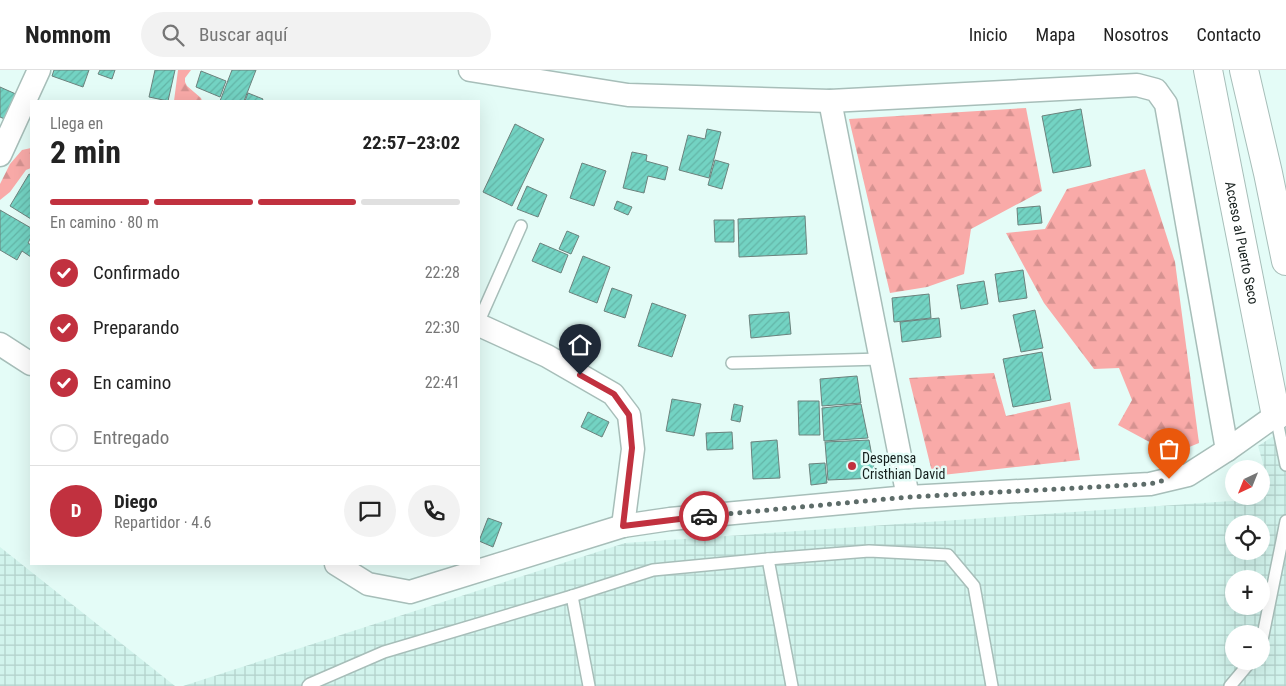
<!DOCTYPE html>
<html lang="es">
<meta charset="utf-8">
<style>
:root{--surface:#fff;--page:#f2f2f2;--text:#222;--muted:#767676;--line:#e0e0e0;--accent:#c1313f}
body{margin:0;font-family:"Roboto Condensed",sans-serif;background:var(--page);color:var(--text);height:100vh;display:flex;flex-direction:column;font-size:19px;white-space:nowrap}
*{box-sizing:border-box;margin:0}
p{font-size:16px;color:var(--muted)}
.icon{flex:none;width:28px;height:28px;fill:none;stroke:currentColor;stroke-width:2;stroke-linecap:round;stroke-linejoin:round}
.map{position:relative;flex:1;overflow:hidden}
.details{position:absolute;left:30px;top:30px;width:450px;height:465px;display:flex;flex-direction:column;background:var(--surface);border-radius:0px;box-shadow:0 5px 20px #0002}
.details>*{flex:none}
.needle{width:32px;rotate:223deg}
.controls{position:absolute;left:1225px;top:390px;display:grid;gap:10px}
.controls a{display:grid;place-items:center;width:45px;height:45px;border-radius:50%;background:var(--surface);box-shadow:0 5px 20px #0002;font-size:25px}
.pin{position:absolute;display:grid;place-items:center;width:42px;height:42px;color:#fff;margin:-51px -21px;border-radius:50% 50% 50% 0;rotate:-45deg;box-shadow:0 0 5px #0007}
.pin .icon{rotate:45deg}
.courier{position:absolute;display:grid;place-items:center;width:50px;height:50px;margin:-25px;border:4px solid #c1313f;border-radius:50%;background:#fff;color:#222;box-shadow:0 1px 6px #0007}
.headline em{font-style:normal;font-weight:700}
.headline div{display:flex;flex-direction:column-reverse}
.headline{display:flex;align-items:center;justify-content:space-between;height:85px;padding:0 20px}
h1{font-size:32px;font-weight:700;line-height:38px}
.bar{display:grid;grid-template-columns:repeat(4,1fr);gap:8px 5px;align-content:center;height:60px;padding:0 20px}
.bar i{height:6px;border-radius:4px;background:var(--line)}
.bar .selected{background:var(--accent)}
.bar p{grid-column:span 4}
.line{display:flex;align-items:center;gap:12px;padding:0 20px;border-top:1px solid var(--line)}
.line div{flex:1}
.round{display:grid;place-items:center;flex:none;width:52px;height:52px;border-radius:26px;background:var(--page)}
ol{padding:0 20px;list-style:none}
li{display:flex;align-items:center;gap:15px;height:55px}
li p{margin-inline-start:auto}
li .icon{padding:5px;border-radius:50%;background:var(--accent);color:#fff;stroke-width:4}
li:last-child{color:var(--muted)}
li i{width:28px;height:28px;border:2px solid var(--line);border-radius:50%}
header{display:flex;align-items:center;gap:30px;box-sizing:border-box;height:70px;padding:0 25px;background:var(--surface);border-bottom:1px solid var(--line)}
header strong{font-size:24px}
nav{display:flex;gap:28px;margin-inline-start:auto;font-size:18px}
.search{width:350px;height:45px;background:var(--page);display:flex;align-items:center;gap:12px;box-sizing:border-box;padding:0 18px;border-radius:28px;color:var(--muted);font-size:19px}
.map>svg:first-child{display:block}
</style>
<header>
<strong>Nomnom</strong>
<div class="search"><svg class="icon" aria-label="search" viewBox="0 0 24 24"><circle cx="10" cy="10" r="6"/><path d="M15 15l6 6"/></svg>Buscar aquí</div>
<nav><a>Inicio</a><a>Mapa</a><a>Nosotros</a><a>Contacto</a></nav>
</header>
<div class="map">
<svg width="1286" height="616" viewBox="0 0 1286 616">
<defs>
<pattern id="industrial-grid" width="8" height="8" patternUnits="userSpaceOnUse" patternTransform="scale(1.25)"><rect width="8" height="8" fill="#d2f4ed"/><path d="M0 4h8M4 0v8" fill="none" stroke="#b3d1cb"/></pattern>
<pattern id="forest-firs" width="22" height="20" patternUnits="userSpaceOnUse" patternTransform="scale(1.25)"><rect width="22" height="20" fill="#f9aaa8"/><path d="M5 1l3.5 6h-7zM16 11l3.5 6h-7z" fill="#d59290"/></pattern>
<pattern id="building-hatch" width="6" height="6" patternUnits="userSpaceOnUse" patternTransform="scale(1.25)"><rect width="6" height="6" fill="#73d3c3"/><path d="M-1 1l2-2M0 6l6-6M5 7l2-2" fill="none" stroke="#63b5a7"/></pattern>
</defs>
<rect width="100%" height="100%" fill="#e4fcf7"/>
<g fill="url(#industrial-grid)" fill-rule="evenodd">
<path d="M 1286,358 L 1286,616 L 183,616 L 625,473 L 1246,430 L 1251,426 L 1261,426 L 1261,420 L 1269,414 L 1258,376 ZM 1234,454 L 1261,454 L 1261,481 L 1234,481 ZM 1234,509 L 1261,509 L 1261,536 L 1234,536 ZM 1234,564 L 1261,564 L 1261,591 L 1234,591 Z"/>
<path d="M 0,477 L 175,616 L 0,616 Z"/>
</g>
<g fill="url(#forest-firs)">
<path d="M 178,0 L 191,0 L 185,8 L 185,12 L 187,16 L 201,28 L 202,31 L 174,31 Z"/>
<path d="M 1026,38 L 1042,121 L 971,159 L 964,204 L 927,217 L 890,223 L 849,49 Z"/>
<path d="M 31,78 L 31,98 L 26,100 L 10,122 L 0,130 L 0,114 L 10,94 L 22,80 Z"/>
<path d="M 1145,99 L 1175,192 L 1199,373 L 1182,380 L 1155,375 L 1118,355 L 1132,330 L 1119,298 L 1094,299 L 1044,233 L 1006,163 L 1045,159 L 1067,119 Z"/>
<path d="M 994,303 L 1006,346 L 1070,332 L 1080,390 L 933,406 L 909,308 Z"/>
</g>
<g fill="url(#building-hatch)" stroke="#6c827d">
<path d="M 54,0 L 89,0 L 83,17 L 52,6 Z"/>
<path d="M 100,0 L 115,0 L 112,9 L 98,4 Z"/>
<path d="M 155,0 L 175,0 L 168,31 L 149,27 Z"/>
<path d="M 232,0 L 256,0 L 244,31 L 220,31 Z"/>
<path d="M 201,1 L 226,11 L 220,27 L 196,17 Z"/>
<path d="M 0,17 L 18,25 L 7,50 L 0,47 Z"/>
<path d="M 248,23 L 263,29 L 262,31 L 245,31 Z"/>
<path d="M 1081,39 L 1091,96 L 1053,103 L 1042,46 Z"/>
<path d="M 515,54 L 544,69 L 512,136 L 483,122 Z"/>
<path d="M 707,59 L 721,62 L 709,108 L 679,100 L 688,65 L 705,69 Z"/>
<path d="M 632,82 L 647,85 L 646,91 L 668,97 L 665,110 L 648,106 L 644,123 L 623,118 Z"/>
<path d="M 715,90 L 729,94 L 722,119 L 708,115 Z"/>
<path d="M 582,93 L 606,101 L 594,136 L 570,128 Z"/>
<path d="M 29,104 L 31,105 L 31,149 L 10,136 Z"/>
<path d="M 527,116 L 547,125 L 538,147 L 517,139 Z"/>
<path d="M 617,131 L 632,137 L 628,145 L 614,139 Z"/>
<path d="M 1040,136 L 1042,153 L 1018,155 L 1017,138 Z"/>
<path d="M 0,140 L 31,158 L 31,167 L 28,173 L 31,175 L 31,187 L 22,181 L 17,190 L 0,180 Z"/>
<path d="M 805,146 L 807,184 L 739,187 L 738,149 Z"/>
<path d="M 714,150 L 734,150 L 734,172 L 715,172 Z"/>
<path d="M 567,161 L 579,166 L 571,184 L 559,179 Z"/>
<path d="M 540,173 L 568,185 L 561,203 L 532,191 Z"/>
<path d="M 583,186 L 610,197 L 597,233 L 569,222 Z"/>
<path d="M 1023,200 L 1027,228 L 999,232 L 995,204 Z"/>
<path d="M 984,211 L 988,234 L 961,239 L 957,215 Z"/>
<path d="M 612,218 L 632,225 L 625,248 L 604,241 Z"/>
<path d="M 929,224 L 931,248 L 894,252 L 892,228 Z"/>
<path d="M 652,233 L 686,245 L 672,287 L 638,276 Z"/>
<path d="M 1035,240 L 1043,278 L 1021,282 L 1013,245 Z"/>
<path d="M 789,242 L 791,264 L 751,268 L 749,245 Z"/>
<path d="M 939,248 L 941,267 L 902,272 L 900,252 Z"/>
<path d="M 1042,282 L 1051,330 L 1013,337 L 1003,289 Z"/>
<path d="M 857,306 L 861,333 L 822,336 L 820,309 Z"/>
<path d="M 672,329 L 701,334 L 694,366 L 666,361 Z"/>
<path d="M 798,331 L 819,331 L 820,365 L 799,365 Z"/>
<path d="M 734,334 L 743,336 L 740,352 L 731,350 Z"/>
<path d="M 861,334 L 868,368 L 824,371 L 822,338 Z"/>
<path d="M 588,342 L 609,352 L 602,367 L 581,357 Z"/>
<path d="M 732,362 L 733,379 L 707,380 L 706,363 Z"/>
<path d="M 777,370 L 780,408 L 753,409 L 751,372 Z"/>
<path d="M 869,370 L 876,408 L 828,410 L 825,372 Z"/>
<path d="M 825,393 L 827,413 L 811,415 L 809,394 Z"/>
<path d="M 488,448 L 502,453 L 493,477 L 479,471 Z"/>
</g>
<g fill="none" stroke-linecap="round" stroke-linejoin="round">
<defs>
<g id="lane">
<path d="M 479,251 L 521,156"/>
<path d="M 732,293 L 881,289"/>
<path d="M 1276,346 L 1286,395"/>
<path d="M 768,489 L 792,616"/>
<path d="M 572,526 L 589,616"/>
<path d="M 1261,575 L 1286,451"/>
<path d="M 308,616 L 310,614 L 384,582 L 572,526 L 653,500 L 768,489 L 869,481 L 948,485 L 974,516 L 992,616"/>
<path d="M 1230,616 L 1251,591"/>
</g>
<g id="street">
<path d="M 470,0 L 628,25 L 830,31 L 1137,15 L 1156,20 L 1166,34 L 1227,380"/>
<path d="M 830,31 L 908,427"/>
<path d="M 0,85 L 39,0"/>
<path d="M 479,255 L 547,286 L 613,324 L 629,345 L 633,379 L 623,456"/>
<path d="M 0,274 L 31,294"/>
<path d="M 336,494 L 368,514 L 410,522 L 623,456 L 670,449 L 908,427 L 1150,414 L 1188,405 L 1227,380 L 1286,338"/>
</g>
<g id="secondary">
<path id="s1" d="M 1208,0 L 1276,346"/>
<path d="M 1244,0 L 1268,103 L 1286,191"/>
</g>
</defs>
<use href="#lane" stroke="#a7beb9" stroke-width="14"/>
<use href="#street" stroke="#a7beb9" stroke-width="25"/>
<use href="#secondary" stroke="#a7beb9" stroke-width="30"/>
<use href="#lane" stroke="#fff" stroke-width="11"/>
<use href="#street" stroke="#fff" stroke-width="22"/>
<use href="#secondary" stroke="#fff" stroke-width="28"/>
</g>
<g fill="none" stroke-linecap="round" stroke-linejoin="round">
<path stroke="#5d6c69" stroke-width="5" stroke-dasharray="0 9" d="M 704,446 L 908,427 L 1150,414 L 1169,409"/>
<path stroke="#c1313f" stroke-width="6" d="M 580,305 L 614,324 L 629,345 L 632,378 L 623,456 L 704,446"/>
</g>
<circle fill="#c1313f" stroke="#e4fcf7" stroke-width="2" cx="852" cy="396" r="5"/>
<g text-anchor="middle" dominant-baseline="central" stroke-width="5" stroke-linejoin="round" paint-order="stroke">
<g font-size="14" fill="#151e1c" stroke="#e4fcf7">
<text stroke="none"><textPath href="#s1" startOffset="176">Acceso al Puerto Seco</textPath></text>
</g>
<g font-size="14" fill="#151e1c" stroke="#e4fcf7" text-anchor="start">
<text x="862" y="388">Despensa<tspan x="862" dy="16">Cristhian David</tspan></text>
</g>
</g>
</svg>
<div class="controls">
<a><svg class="needle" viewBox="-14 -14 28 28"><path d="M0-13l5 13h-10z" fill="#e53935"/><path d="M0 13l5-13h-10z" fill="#767676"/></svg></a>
<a><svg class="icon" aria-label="locate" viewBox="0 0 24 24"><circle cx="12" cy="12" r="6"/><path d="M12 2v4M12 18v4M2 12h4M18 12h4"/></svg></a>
<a>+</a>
<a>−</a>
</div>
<div class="pin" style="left:1169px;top:409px;background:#ea580c"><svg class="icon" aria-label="bag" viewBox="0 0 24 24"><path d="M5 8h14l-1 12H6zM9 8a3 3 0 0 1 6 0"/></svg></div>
<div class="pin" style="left:580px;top:305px;background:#1f2937"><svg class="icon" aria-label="home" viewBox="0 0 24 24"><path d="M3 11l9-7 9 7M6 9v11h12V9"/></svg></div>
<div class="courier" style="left:704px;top:446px"><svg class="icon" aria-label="car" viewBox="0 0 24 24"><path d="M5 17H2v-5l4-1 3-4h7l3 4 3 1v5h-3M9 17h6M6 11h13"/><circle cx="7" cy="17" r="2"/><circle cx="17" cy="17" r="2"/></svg></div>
<section class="details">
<div class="headline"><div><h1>2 min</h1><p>Llega en</p></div><em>22:57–23:02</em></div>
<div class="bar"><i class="selected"></i><i class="selected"></i><i class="selected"></i><i></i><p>En camino · 80 m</p></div>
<ol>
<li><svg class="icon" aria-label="check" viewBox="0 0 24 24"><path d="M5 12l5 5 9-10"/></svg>Confirmado<p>22:28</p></li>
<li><svg class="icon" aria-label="check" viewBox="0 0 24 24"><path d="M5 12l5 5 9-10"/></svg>Preparando<p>22:30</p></li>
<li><svg class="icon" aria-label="check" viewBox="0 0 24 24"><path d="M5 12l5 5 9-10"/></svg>En camino<p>22:41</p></li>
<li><i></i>Entregado</li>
</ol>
<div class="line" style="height:90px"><b class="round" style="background:var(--accent);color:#fff">D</b><div><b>Diego</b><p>Repartidor · 4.6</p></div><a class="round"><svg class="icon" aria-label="chat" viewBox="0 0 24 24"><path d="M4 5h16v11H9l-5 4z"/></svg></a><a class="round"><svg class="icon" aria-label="phone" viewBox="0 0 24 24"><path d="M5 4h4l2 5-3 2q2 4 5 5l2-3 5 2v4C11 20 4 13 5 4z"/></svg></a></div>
</section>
</div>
